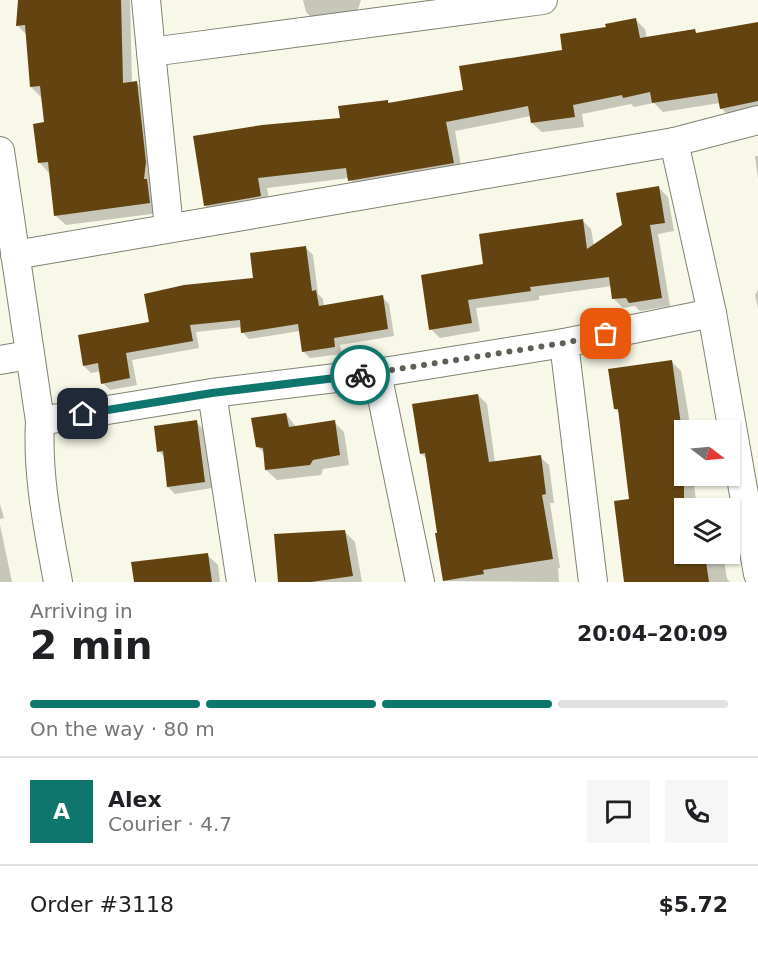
<!DOCTYPE html>
<meta charset="utf-8">
<style>
:root{--surface:#fff;--page:#f6f6f6;--text:#202124;--muted:#757577;--line:#e0e0e0;--accent:#0f766e}
body{margin:0;font-family:"DejaVu Sans",sans-serif;background:var(--page);color:var(--text);height:100vh;display:flex;flex-direction:column;font-size:22px;white-space:nowrap}
*{box-sizing:border-box;margin:0}
p{font-size:20px;color:var(--muted)}
.icon{flex:none;width:33px;height:33px;fill:none;stroke:currentColor;stroke-width:2;stroke-linecap:round;stroke-linejoin:round}
.map{position:relative;height:582px;overflow:hidden}
.side{display:flex;flex-direction:column;background:var(--surface);flex:1}
.side>*{flex:none}
.needle{width:39px;rotate:106deg}
.tools{position:absolute;left:674px;top:420px;display:grid;gap:12px}
.tools a{display:grid;place-items:center;width:66px;height:66px;border-radius:0px;background:var(--surface);box-shadow:0 2px 4px #0004;font-size:30px}
.pin{position:absolute;display:grid;place-items:center;width:51px;height:51px;color:#fff;margin:-26px;border-radius:12px;box-shadow:0 3px 9px #0006}
.courier{position:absolute;display:grid;place-items:center;width:60px;height:60px;margin:-30px;border:4px solid #0f766e;border-radius:50%;background:#fff;color:#222;box-shadow:0 2px 8px #0007}
.head em{font-style:normal;font-weight:800}
.head div{display:flex;flex-direction:column-reverse}
.head{display:flex;align-items:center;justify-content:space-between;height:102px;padding:0 30px}
h1{font-size:39px;font-weight:800;line-height:45px}
.bar{display:grid;grid-template-columns:repeat(4,1fr);gap:9px 6px;align-content:center;height:72px;padding:0 30px}
.bar i{height:8px;border-radius:4px;background:var(--line)}
.bar .active{background:var(--accent)}
.bar p{grid-column:span 4}
.line{display:flex;align-items:center;gap:15px;padding:0 30px;border-top:2px solid var(--line)}
.line div{flex:1}
.round{display:grid;place-items:center;flex:none;width:63px;height:63px;border-radius:0px;background:var(--page)}
.map>svg:first-child{display:block}
</style>
<div class="map">
<svg width="758" height="582" viewBox="0 0 758 582">
<rect width="100%" height="100%" fill="#f8f8e8"/>
<g fill="#0003">
<path d="M 19,0 L 130,0 L 132,83 L 137,83 L 147,93 L 159,213 L 66,225 L 55,215 L 49,173 L 39,162 L 46,124 L 41,97 L 31,87 L 27,35 L 18,26 Z"/>
<path d="M 303,0 L 361,0 L 357,12 L 315,21 L 306,12 Z"/>
<path d="M 635,19 L 645,29 L 647,39 L 694,31 L 698,35 L 758,24 L 758,112 L 731,118 L 721,108 L 720,103 L 663,112 L 654,103 L 634,107 L 631,104 L 582,114 L 584,127 L 542,132 L 532,123 L 531,116 L 455,131 L 462,172 L 359,190 L 349,178 L 267,188 L 270,205 L 215,215 L 205,205 L 341,119 L 387,101 L 391,105 L 465,91 L 564,51 L 608,28 Z"/>
<path d="M 755,156 L 758,156 L 758,179 Z"/>
<path d="M 659,188 L 668,197 L 674,231 L 658,234 L 670,306 L 640,311 L 635,306 L 623,308 L 614,299 L 612,286 L 539,296 L 539,300 L 476,308 L 480,331 L 440,338 L 431,329 L 485,265 L 582,220 L 591,229 L 594,246 L 623,226 Z"/>
<path d="M 306,248 L 313,255 L 318,294 L 323,299 L 324,307 L 382,297 L 389,304 L 394,336 L 340,345 L 342,354 L 310,358 L 303,351 L 300,331 L 249,339 L 242,332 L 242,327 L 196,332 L 199,348 L 132,360 L 137,385 L 110,390 L 103,383 L 101,371 L 91,373 L 84,366 L 151,323 L 255,279 Z"/>
<path d="M 758,290 L 758,308 L 755,295 Z"/>
<path d="M 671,361 L 681,371 L 691,430 L 684,430 L 684,476 L 698,476 L 693,477 L 697,508 L 684,508 L 684,554 L 723,554 L 727,579 L 730,582 L 626,582 L 631,500 L 620,413 L 615,409 Z"/>
<path d="M 478,395 L 487,404 L 495,462 L 540,457 L 549,465 L 554,503 L 550,503 L 560,568 L 558,568 L 559,582 L 445,581 L 428,460 L 421,453 Z"/>
<path d="M 286,414 L 296,427 L 334,422 L 344,432 L 349,465 L 323,469 L 321,475 L 277,480 L 266,470 L 265,454 L 257,446 Z"/>
<path d="M 196,422 L 203,429 L 212,488 L 175,494 L 168,487 L 165,458 L 159,451 Z"/>
<path d="M 0,504 L 4,518 L 0,519 Z"/>
<path d="M 0,525 L 12,582 L 0,582 Z"/>
<path d="M 345,532 L 355,542 L 362,582 L 279,582 Z"/>
<path d="M 207,555 L 218,565 L 220,582 L 135,582 Z"/>
</g>
<g fill="#634411">
<path d="M 18,0 L 121,0 L 123,83 L 137,81 L 146,162 L 144,179 L 147,179 L 150,203 L 54,216 L 48,162 L 38,163 L 33,124 L 44,122 L 40,86 L 30,87 L 25,25 L 16,26 Z"/>
<path d="M 636,18 L 640,38 L 695,29 L 696,33 L 758,22 L 758,101 L 720,109 L 717,93 L 652,103 L 650,92 L 623,98 L 622,95 L 573,105 L 575,117 L 531,123 L 528,106 L 446,122 L 454,163 L 348,181 L 346,168 L 258,178 L 261,196 L 204,206 L 193,136 L 262,125 L 340,118 L 338,106 L 388,100 L 388,103 L 463,90 L 459,66 L 562,50 L 560,34 L 606,27 L 605,24 Z"/>
<path d="M 659,186 L 665,223 L 650,225 L 662,298 L 629,303 L 626,298 L 612,299 L 609,277 L 530,287 L 531,291 L 468,300 L 472,323 L 429,330 L 421,275 L 483,264 L 479,234 L 583,219 L 587,249 L 622,225 L 616,193 Z"/>
<path d="M 306,246 L 312,291 L 316,290 L 319,306 L 383,295 L 388,329 L 334,338 L 335,347 L 302,352 L 298,324 L 241,333 L 240,320 L 190,325 L 193,341 L 126,353 L 130,378 L 101,384 L 98,363 L 83,366 L 78,335 L 149,322 L 144,294 L 184,285 L 253,278 L 250,253 Z"/>
<path d="M 672,360 L 682,432 L 684,431 L 684,558 L 705,555 L 709,582 L 624,582 L 614,501 L 629,499 L 618,409 L 614,409 L 608,369 Z"/>
<path d="M 478,394 L 489,462 L 541,455 L 546,494 L 542,495 L 553,559 L 483,570 L 484,574 L 443,581 L 435,533 L 437,533 L 425,453 L 420,454 L 412,404 Z"/>
<path d="M 286,413 L 289,427 L 335,420 L 340,455 L 313,460 L 310,465 L 265,470 L 263,448 L 256,447 L 251,418 Z"/>
<path d="M 197,420 L 205,482 L 167,487 L 163,451 L 157,452 L 154,426 Z"/>
<path d="M 345,530 L 353,576 L 311,582 L 278,582 L 274,534 Z"/>
<path d="M 208,553 L 212,582 L 134,582 L 131,562 Z"/>
</g>
<g fill="none" stroke-linecap="round" stroke-linejoin="round">
<defs>
<g id="minor">
<path d="M 146,0 L 151,52"/>
<path d="M 674,142 L 712,313"/>
<path d="M 0,151 L 40,421 C 37,477 48,527 58,582"/>
<path d="M 169,228 L 151,52 L 543,0"/>
<path d="M 15,255 L 674,142 L 758,120"/>
<path d="M 0,360 L 29,355"/>
<path d="M 377,373 L 420,582"/>
<path d="M 212,393 L 241,582"/>
<path d="M 40,421 L 212,393 L 377,373 L 564,343"/>
<path d="M 593,582 L 564,343 L 712,313 L 758,574"/>
</g>
</defs>
<use href="#minor" stroke="#818172" stroke-width="30"/>
<use href="#minor" stroke="#fff" stroke-width="28"/>
</g>
<g fill="none" stroke-linecap="round" stroke-linejoin="round">
<path stroke="#5f5f56" stroke-width="6" stroke-dasharray="0 10.8" d="M 360,375 L 564,343 L 606,334"/>
<path stroke="#0f766e" stroke-width="8" d="M 83,414 L 212,393 L 360,375"/>
</g>
</svg>
<div class="tools">
<a><svg class="needle" viewBox="-14 -14 28 28"><path d="M0-13l5 13h-10z" fill="#e53935"/><path d="M0 13l5-13h-10z" fill="#757577"/></svg></a>
<a><svg class="icon" aria-label="layers" viewBox="0 0 24 24"><path d="M12 4l9 5-9 5-9-5zM3 14l9 5 9-5"/></svg></a>
</div>
<div class="pin" style="left:606px;top:334px;background:#ea580c"><svg class="icon" aria-label="bag" viewBox="0 0 24 24"><path d="M5 8h14l-1 12H6zM9 8a3 3 0 0 1 6 0"/></svg></div>
<div class="pin" style="left:83px;top:414px;background:#1f2937"><svg class="icon" aria-label="home" viewBox="0 0 24 24"><path d="M3 11l9-7 9 7M6 9v11h12V9"/></svg></div>
<div class="courier" style="left:360px;top:375px"><svg class="icon" aria-label="bike" viewBox="0 0 24 24"><circle cx="6" cy="16" r="4"/><circle cx="18" cy="16" r="4"/><path d="M6 16l4-8h5l3 8M10 8l3 8H6M13 5h3"/></svg></div>
</div>
<section class="side">
<div class="head"><div><h1>2 min</h1><p>Arriving in</p></div><em>20:04–20:09</em></div>
<div class="bar"><i class="active"></i><i class="active"></i><i class="active"></i><i></i><p>On the way · 80 m</p></div>
<div class="line" style="height:108px"><b class="round" style="background:var(--accent);color:#fff">A</b><div><b>Alex</b><p>Courier · 4.7</p></div><a class="round"><svg class="icon" aria-label="chat" viewBox="0 0 24 24"><path d="M4 5h16v11H9l-5 4z"/></svg></a><a class="round"><svg class="icon" aria-label="phone" viewBox="0 0 24 24"><path d="M5 4h4l2 5-3 2q2 4 5 5l2-3 5 2v4C11 20 4 13 5 4z"/></svg></a></div>
<div class="line" style="height:78px"><div>Order #3118</div><b>$5.72</b></div>
</section>
